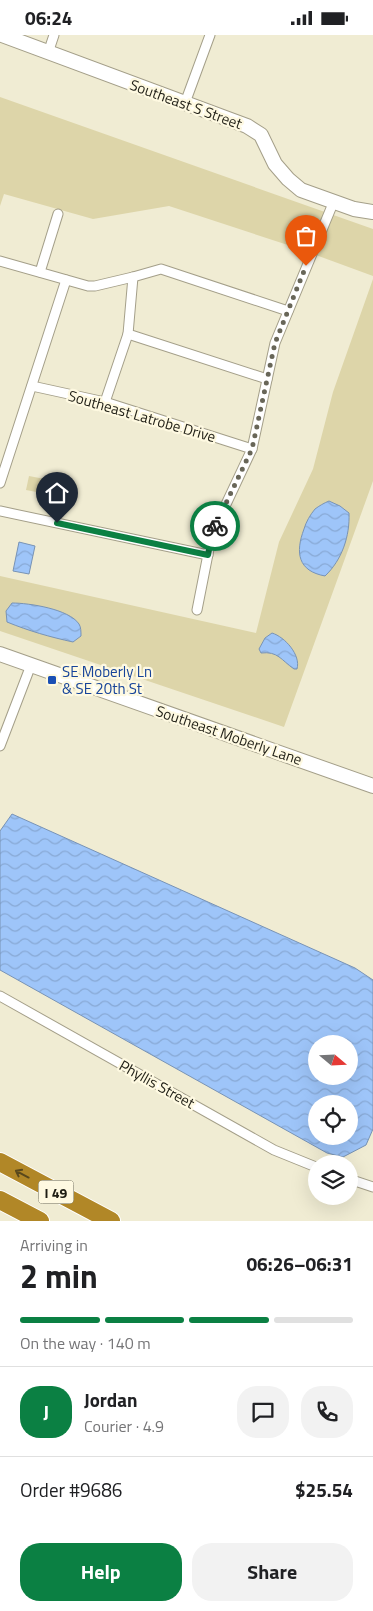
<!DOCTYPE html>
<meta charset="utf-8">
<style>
:root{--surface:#fff;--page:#f2f2f2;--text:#202124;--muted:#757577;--line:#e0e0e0;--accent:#0b8043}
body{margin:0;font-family:"Titillium Web",sans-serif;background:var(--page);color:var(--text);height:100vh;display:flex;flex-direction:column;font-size:19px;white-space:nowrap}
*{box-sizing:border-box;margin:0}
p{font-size:16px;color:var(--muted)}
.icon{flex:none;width:28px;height:28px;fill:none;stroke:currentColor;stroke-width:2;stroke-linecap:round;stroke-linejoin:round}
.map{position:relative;height:1186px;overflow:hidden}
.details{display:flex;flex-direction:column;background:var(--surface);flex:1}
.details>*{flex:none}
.needle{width:32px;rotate:109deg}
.tools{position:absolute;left:308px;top:1000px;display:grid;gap:10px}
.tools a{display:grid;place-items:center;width:50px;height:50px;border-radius:50%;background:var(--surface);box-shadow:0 5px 20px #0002;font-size:25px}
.pin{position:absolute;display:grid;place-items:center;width:42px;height:42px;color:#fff;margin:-51px -21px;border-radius:50% 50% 50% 0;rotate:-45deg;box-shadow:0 0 5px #0007}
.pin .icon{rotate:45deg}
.courier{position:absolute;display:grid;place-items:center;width:50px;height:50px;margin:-25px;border:4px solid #0b8043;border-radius:50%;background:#fff;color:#222;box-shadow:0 1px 6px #0007}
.head em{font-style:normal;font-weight:700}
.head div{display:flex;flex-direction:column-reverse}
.head{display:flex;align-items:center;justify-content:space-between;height:85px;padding:0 20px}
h1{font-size:32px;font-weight:700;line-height:38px}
.bar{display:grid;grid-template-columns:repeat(4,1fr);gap:8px 5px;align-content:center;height:60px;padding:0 20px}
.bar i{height:6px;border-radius:4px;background:var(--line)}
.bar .active{background:var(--accent)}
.bar p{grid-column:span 4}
.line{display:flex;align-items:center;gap:12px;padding:0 20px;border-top:1px solid var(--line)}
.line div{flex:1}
.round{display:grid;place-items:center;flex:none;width:52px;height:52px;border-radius:20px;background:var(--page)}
.action{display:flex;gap:10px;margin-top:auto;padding:10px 20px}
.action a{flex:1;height:58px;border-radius:20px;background:var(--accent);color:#fff;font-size:20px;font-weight:700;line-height:58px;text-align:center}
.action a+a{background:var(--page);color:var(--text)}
.status{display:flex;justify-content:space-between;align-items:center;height:35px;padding:0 25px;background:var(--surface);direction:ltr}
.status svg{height:14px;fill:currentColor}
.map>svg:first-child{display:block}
</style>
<div class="status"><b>06:24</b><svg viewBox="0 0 49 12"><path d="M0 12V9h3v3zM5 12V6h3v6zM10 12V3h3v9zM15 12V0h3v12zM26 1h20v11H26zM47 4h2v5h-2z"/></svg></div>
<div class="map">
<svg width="373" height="1186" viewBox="0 0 373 1186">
<defs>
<pattern id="water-waves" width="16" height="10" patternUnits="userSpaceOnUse" patternTransform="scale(1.25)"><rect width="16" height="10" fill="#9ec5f9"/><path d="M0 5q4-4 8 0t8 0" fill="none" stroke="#88a9d5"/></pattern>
</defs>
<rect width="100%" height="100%" fill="#f0ecd3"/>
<g fill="#ddd5a9">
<path d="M 0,62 L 373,194 L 373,241 L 294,212 L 169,171 L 93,184 L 4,159 L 0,171 Z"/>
<path d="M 373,244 L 373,446 L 284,692 L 0,596 L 0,541 L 256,598 L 279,507 L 313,434 L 333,357 Z"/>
<path d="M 29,441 L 60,447 L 57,461 L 26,455 Z"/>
</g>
<g fill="url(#water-waves)" stroke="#7893b5" fill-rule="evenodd">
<path d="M 329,466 L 340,471 L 349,478 C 350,501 342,525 325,541 C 298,536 295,518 304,494 C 306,487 310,480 315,474 C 319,471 324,468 329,466 Z"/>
<path d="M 19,507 L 35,511 L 29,539 L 13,536 Z"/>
<path d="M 12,568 C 29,568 69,574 79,589 C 81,592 81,597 81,601 L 73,607 C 50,602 29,596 7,587 L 6,576 Z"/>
<path d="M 272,598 C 285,602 301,620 297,634 L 294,634 C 281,625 278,616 261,618 L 259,614 L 265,603 Z"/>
<path d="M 12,779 L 355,933 L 373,945 L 373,1094 L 366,1110 L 343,1122 L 327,1118 L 0,935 L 0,796 ZM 316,1009 L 349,1009 L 349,1041 L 316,1041 ZM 316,1069 L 349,1069 L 349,1101 L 316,1101 Z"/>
</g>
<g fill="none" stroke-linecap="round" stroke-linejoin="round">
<defs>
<g id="street">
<path d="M 48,18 L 54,0"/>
<path d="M 185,68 L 210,0"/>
<path d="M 0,226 L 88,251 L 95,251 L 133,242 L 161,234 L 288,276"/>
<path d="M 40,237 L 58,179"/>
<path d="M 128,299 L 267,344"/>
<path d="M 32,351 L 105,367 L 252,414"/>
<path d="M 105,367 L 128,299 L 133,242"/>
<path d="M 0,448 L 66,245"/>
<path d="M 0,476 L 208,520"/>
<path d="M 197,575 L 212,499 L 252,414 L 275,308 L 334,166"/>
<path d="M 0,711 L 31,630"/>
<path d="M 0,961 L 274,1115 L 316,1132"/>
<path d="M 349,1144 L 373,1152"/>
</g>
<g id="secondary">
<path d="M 2,0 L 247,91 L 261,100 L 275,129 L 288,144 L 301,155 L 354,174 L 373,177"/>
<path d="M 0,619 L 373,751"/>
</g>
<g id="highway">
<path d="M 0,1127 L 111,1186"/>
<path d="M 0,1165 L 40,1186"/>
</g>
</defs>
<use href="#street" stroke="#a49f89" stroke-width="11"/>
<use href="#secondary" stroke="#a49f89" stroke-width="16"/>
<use href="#highway" stroke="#fff" stroke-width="20"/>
<use href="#street" stroke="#fff" stroke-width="9"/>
<use href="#secondary" stroke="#fff" stroke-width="14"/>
<use href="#highway" stroke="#b18727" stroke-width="18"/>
</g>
<defs><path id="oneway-shaft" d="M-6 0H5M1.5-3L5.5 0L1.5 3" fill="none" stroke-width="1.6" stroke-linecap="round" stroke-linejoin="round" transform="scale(1.25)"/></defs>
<use stroke="#59481c" href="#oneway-shaft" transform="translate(22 1139) rotate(-152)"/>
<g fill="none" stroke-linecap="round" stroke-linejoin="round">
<path stroke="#686658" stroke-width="5" stroke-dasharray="0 9" d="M 215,491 L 252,414 L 275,308 L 306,231"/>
<path stroke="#0b8043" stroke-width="6" d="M 57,488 L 208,520 L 212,499 L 215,491"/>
</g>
<rect fill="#1a4fb4" stroke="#fef9e1" stroke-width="2" x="47" y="640" width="10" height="10" rx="2.5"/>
<g text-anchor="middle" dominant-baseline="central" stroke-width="4.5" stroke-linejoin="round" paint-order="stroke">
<rect fill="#fef9e1" stroke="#626052" stroke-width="1" x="38.5" y="1145.5" width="35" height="23" rx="4"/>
<g font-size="14" font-weight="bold" fill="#1f1e15">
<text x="56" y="1157">I 49</text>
</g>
<g font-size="15" fill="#1f1e15" stroke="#fef9e1">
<text transform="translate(186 69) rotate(20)">Southeast S Street</text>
<text transform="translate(142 381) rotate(16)">Southeast Latrobe Drive</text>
<text transform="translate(229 700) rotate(19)">Southeast Moberly Lane</text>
<text transform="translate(157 1049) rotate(29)">Phyllis Street</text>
</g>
<g font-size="15" fill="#164399" stroke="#fef9e1" text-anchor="start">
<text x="62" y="636">SE Moberly Ln<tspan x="62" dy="17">&amp; SE 20th St</tspan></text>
</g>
</g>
</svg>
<div class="tools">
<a><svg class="needle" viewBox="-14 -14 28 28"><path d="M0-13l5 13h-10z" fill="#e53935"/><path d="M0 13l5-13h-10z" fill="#757577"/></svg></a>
<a><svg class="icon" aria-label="locate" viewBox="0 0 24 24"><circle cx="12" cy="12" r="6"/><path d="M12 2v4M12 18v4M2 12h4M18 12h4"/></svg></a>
<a><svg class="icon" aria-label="layers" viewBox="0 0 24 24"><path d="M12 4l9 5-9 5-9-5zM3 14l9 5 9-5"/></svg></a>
</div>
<div class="pin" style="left:306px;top:231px;background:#ea580c"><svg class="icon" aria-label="bag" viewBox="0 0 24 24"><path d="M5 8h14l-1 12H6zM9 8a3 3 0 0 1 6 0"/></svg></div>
<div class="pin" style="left:57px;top:488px;background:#1f2937"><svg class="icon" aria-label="home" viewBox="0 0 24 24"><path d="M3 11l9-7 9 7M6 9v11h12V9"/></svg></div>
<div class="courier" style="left:215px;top:491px"><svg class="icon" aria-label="bike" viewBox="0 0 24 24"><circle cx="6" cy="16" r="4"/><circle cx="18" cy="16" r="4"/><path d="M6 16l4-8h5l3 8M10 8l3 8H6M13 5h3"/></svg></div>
</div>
<section class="details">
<div class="head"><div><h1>2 min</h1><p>Arriving in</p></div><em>06:26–06:31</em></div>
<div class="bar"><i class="active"></i><i class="active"></i><i class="active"></i><i></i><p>On the way · 140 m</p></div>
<div class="line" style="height:90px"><b class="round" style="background:var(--accent);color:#fff">J</b><div><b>Jordan</b><p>Courier · 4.9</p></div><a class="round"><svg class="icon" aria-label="chat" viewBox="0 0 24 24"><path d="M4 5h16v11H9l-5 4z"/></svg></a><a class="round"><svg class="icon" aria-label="phone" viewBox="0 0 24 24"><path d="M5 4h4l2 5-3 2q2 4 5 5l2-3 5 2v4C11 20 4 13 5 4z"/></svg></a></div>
<div class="line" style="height:65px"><div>Order #9686</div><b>$25.54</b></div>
<div class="action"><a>Help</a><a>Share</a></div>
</section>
